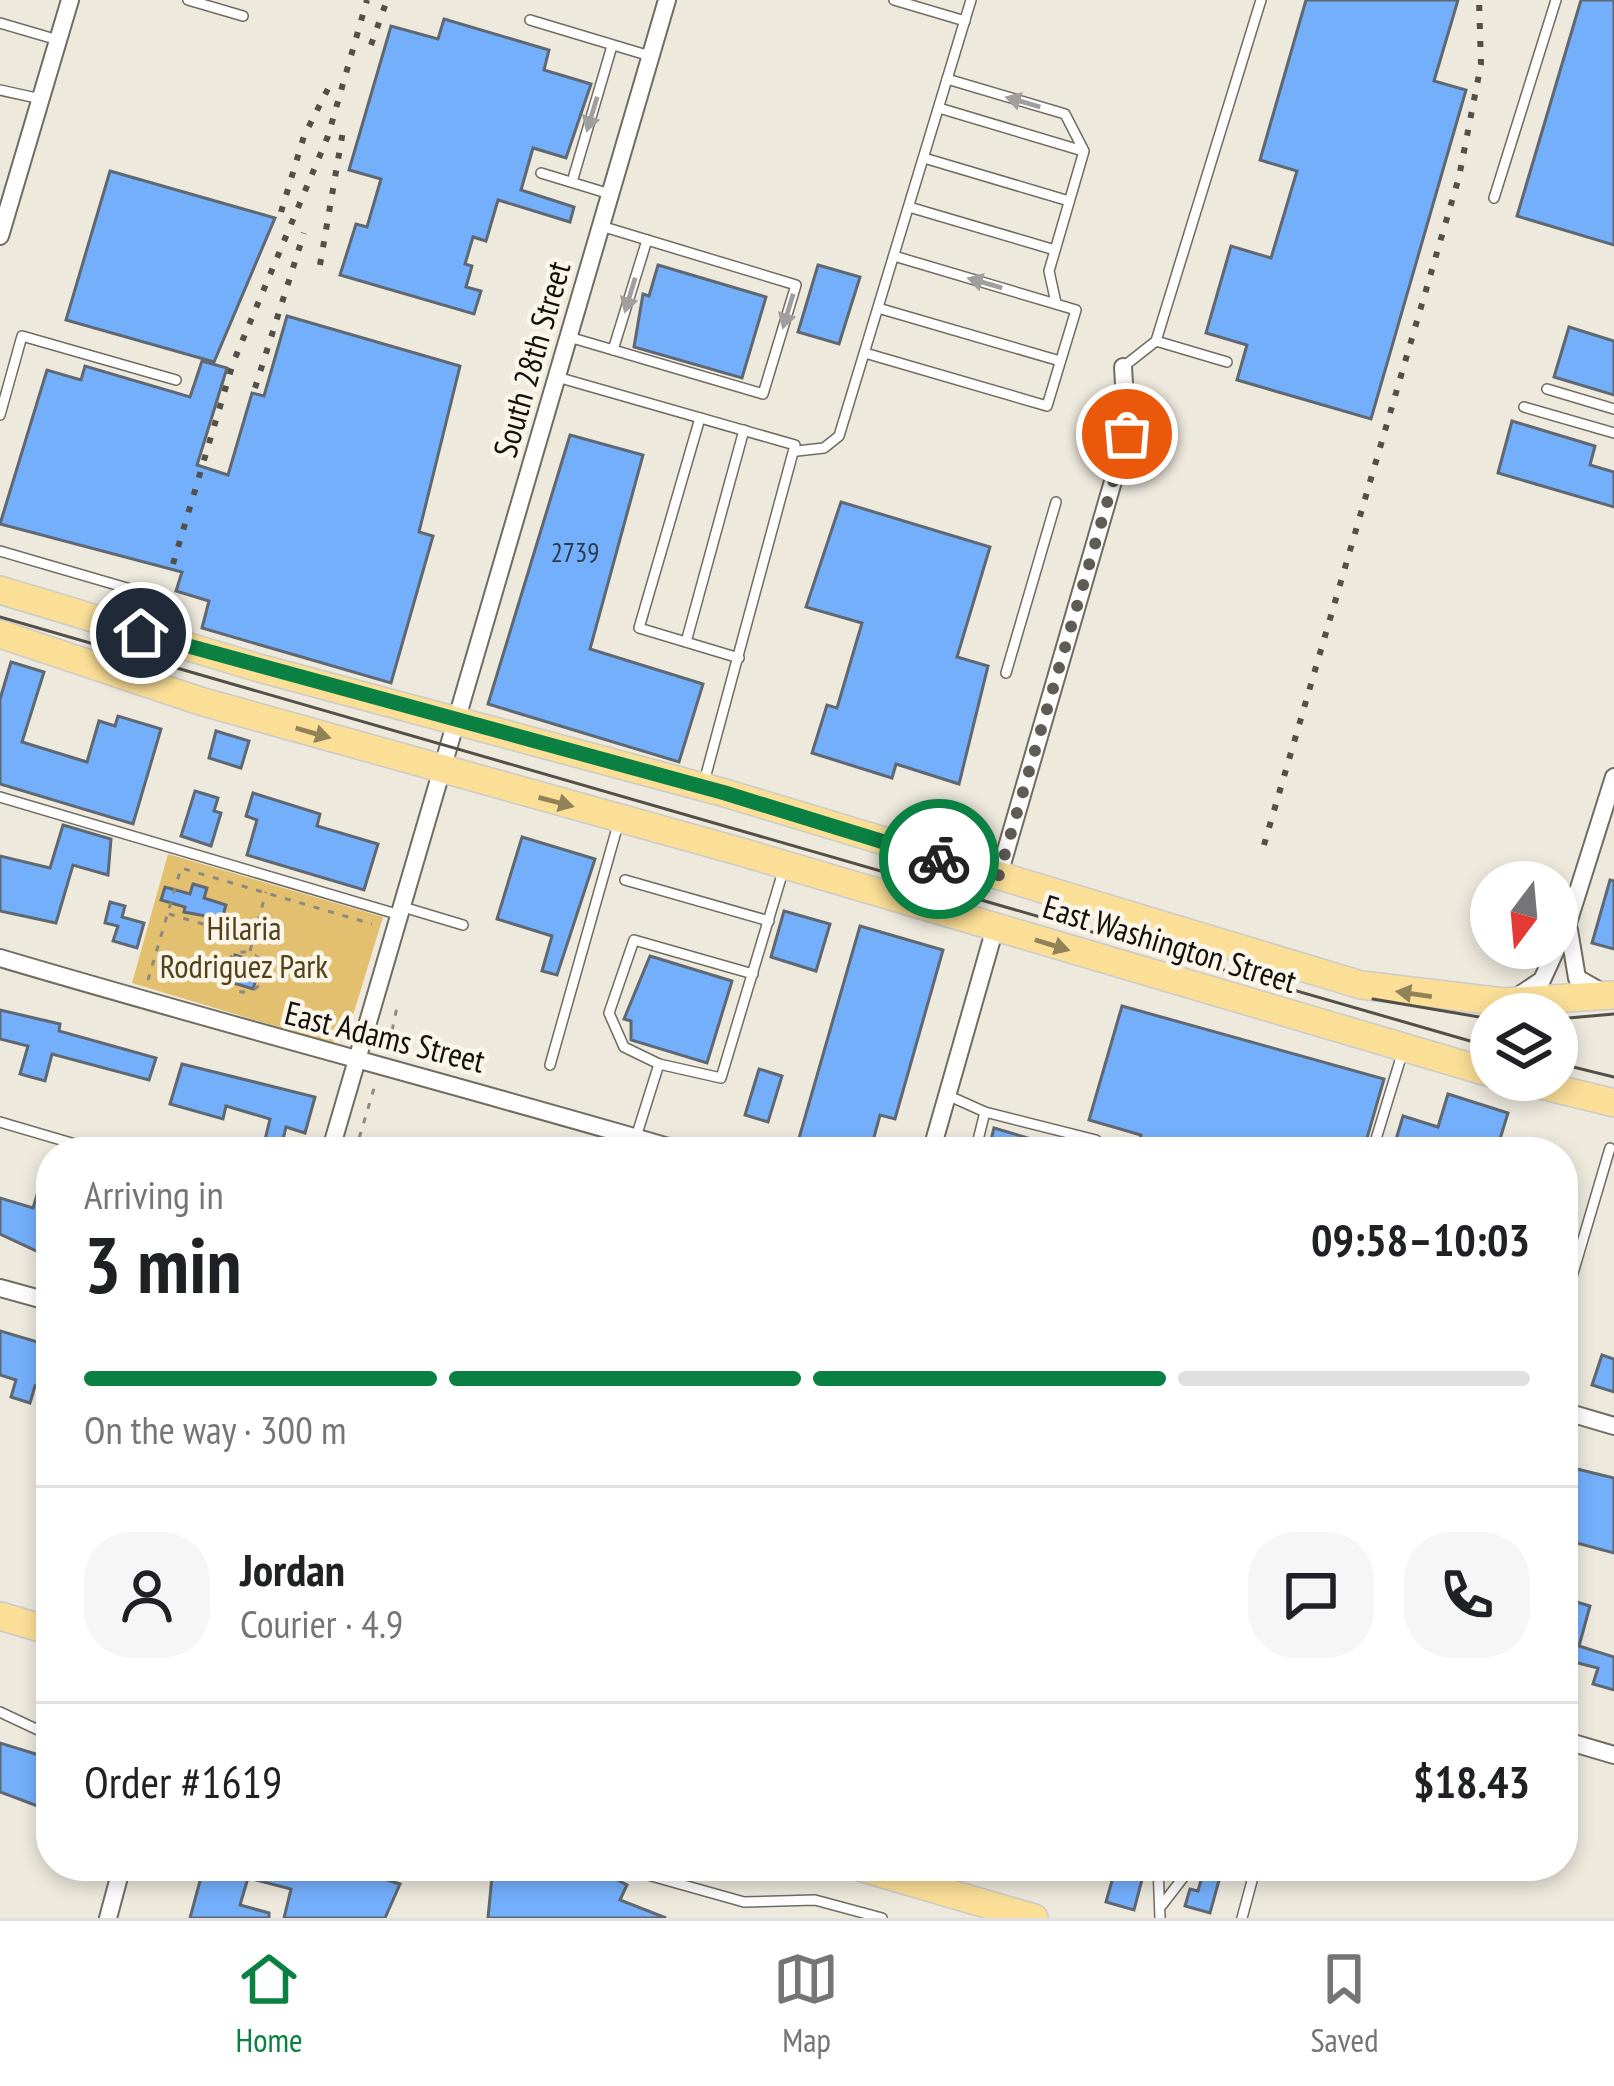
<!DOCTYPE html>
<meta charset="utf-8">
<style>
:root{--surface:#fff;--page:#f6f6f6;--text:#202124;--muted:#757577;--line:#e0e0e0;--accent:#0b8043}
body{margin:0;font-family:"PT Sans Narrow",sans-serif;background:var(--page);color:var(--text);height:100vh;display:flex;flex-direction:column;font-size:45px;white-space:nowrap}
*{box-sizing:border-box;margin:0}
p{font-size:39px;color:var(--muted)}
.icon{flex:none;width:66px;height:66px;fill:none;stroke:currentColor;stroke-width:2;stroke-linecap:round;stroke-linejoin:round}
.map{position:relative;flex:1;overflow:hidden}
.panel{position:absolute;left:36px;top:1137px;width:1542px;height:744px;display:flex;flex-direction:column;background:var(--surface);border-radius:48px;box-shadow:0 6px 18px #0003}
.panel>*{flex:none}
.needle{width:78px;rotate:196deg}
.tools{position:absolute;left:1470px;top:861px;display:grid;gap:24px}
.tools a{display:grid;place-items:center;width:108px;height:108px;border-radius:50%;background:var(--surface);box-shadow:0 6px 18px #0003;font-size:60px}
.pin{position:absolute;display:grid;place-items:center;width:102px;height:102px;color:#fff;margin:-51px;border:6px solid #fff;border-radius:50%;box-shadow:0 3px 12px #0007}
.courier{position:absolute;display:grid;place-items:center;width:120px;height:120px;margin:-60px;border:9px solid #0b8043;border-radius:50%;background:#fff;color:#222;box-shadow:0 3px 15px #0007}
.head em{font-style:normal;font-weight:800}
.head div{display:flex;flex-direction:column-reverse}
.head{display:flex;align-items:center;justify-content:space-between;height:204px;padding:0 48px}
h1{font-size:78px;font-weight:800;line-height:90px}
.bar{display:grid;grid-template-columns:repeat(4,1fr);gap:18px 12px;align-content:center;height:144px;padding:0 48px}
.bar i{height:15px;border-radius:9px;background:var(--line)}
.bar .selected{background:var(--accent)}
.bar p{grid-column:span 4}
.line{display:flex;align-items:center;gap:30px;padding:0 48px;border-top:3px solid var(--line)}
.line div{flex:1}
.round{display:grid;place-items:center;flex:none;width:126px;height:126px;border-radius:48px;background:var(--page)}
.dock{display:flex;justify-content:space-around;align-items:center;height:168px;border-top:3px solid var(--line);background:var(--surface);font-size:33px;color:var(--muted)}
.dock a{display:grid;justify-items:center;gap:6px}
.dock .selected{color:var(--accent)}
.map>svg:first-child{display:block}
</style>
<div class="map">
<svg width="1614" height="1918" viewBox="0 0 1614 1918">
<rect width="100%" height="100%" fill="#eee9dd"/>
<path fill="#e3c070" d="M 168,854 L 383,917 L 347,1035 L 331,1043 L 132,983 Z"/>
<g fill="#74affc" stroke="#5f6770" stroke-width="3">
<path d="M 1306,0 L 1458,0 L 1434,81 L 1466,90 L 1371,419 L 1237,380 L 1247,345 L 1206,333 L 1231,246 L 1271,258 L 1297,171 L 1260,160 Z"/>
<path d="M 1581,0 L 1614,0 L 1614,245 L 1517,216 Z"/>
<path d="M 444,19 L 549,50 L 544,70 L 591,84 L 566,158 L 533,148 L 521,190 L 574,207 L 570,222 L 498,200 L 486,241 L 473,237 L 465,264 L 472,266 L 466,287 L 481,291 L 474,314 L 340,275 L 356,224 L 367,227 L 381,179 L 349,170 L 391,26 L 438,39 Z"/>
<path d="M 110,171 L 275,218 L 214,362 L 66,320 Z"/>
<path d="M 658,265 L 766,297 L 742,378 L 634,347 L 643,294 L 649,296 Z"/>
<path d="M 818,265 L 860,277 L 839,344 L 798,332 Z"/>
<path d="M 287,316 L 460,366 L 419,532 L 433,536 L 391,683 L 202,628 L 209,601 L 176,591 L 182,572 L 0,524 L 47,370 L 81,380 L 85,366 L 190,397 L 202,361 L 227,368 L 197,465 L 228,475 L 252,393 L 264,396 Z"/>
<path d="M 1569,327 L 1614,341 L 1614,395 L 1554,377 Z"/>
<path d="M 1512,421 L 1595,446 L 1590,465 L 1614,472 L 1614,507 L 1498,473 Z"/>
<path d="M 570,435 L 643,455 L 590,649 L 703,684 L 679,762 L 488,704 Z"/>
<path d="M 841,502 L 990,547 L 957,657 L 988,666 L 959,784 L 896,764 L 892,778 L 812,753 L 827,705 L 837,708 L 862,623 L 806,607 Z"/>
<path d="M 11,662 L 44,672 L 22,742 L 87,762 L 99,721 L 115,726 L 118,716 L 161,729 L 133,824 L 0,784 L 0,699 Z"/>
<path d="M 216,731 L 249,741 L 241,768 L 209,758 Z"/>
<path d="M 195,791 L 218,798 L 214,811 L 221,813 L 211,846 L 181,836 Z"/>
<path d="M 253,793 L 320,814 L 317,826 L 378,844 L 364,890 L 247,855 L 257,820 L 246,816 Z"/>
<path d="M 63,825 L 111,839 L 108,875 L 73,865 L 56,923 L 0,911 L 0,856 L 50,868 Z"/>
<path d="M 522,837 L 595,859 L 557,975 L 542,971 L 552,936 L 497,919 Z"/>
<path d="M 1610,880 L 1614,881 L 1614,949 L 1592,943 Z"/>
<path d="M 193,884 L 207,888 L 204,898 L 226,905 L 222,919 L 184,912 L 185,907 L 161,900 L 165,887 L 190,894 Z"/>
<path d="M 110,902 L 125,906 L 122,917 L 144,923 L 137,948 L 113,941 L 118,926 L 105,923 Z"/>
<path d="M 784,911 L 830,924 L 816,971 L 771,957 Z"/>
<path d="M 860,926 L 943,950 L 895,1119 L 880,1115 L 870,1152 L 795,1152 Z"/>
<path d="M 235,955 L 261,963 L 253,989 L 227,981 Z"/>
<path d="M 650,956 L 732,981 L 707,1063 L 631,1040 L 631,1021 L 624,1019 Z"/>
<path d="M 1122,1006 L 1384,1079 L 1363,1152 L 1136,1152 L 1141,1135 L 1089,1120 Z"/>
<path d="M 0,1010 L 60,1024 L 59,1031 L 156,1058 L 149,1080 L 52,1054 L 45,1081 L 20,1074 L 28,1046 L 0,1039 Z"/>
<path d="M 182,1064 L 315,1097 L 305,1133 L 286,1127 L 280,1152 L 262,1152 L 270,1119 L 226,1106 L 223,1119 L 170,1104 Z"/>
<path d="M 759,1069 L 782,1076 L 768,1122 L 745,1115 Z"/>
<path d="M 1448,1094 L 1508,1113 L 1496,1152 L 1381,1152 L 1385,1140 L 1395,1143 L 1403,1116 L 1438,1127 Z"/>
<path d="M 994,1128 L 1062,1148 L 1062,1152 L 988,1152 Z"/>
<path d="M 37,1195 L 51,1199 L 43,1254 L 0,1234 L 0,1198 L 33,1208 Z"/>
<path d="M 0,1331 L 48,1345 L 48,1390 L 35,1386 L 30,1403 L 11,1397 L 16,1380 L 0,1375 Z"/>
<path d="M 1602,1355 L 1614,1359 L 1614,1392 L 1592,1385 Z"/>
<path d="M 1573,1468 L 1614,1478 L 1614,1553 L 1577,1543 L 1567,1577 L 1563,1577 L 1563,1490 L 1568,1491 Z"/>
<path d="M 1570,1600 L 1590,1606 L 1579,1646 L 1614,1657 L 1614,1690 L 1593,1684 L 1598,1668 L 1574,1662 L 1563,1685 L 1563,1623 Z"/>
<path d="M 42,1742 L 51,1745 L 51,1811 L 0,1792 L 0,1743 L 39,1755 Z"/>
<path d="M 204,1866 L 341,1866 L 400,1884 L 385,1918 L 284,1918 L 291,1889 L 248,1878 L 240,1905 L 269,1913 L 269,1918 L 190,1918 Z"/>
<path d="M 493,1866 L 590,1866 L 627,1885 L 620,1900 L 666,1918 L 488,1918 Z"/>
<path d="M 1123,1866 L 1141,1866 L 1138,1875 L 1143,1876 L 1134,1910 L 1106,1902 L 1115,1870 L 1122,1872 Z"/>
<path d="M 1205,1866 L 1223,1866 L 1210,1913 L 1185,1906 L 1190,1889 L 1198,1891 Z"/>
</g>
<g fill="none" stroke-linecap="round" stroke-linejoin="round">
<defs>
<g id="lane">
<path d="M 188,0 L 243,16"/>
<path d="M 894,0 L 965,21"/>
<path d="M 530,20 L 650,56"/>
<path d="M 0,23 L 58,40"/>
<path d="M 947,79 L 1065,114 L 1084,151 L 1049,271 L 1056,303"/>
<path d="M 0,90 L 41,99"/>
<path d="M 939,108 L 1083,151"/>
<path d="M 924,158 L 1069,201"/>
<path d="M 541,173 L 610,194"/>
<path d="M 572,182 L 612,46"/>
<path d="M 1494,198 L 1556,0"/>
<path d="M 909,207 L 1055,250"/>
<path d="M 878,308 L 1060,361"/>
<path d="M 569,337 L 763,394 L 796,285 L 601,226"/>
<path d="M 1156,341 L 1227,362"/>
<path d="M 613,350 L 647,240"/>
<path d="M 865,353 L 1047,406 L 1076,310 L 894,256"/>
<path d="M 1123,367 L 1156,341 L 1261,0"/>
<path d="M 557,377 L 795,445 L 704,782"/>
<path d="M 1547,389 L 1614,409"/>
<path d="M 1524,407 L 1614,433"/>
<path d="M 0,415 L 22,336 L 176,380"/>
<path d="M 700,418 L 639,628 L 739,658"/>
<path d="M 797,451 L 824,448 L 839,436 L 971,0"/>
<path d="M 0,551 L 151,595 L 143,628"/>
<path d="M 686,642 L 744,430"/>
<path d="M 1006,673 L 1056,502"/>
<path d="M 0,797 L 400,915"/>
<path d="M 625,880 L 769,921"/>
<path d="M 403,907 L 463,925"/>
<path d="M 659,1064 L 624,1047 L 609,1013 L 634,940 L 753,974"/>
<path d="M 550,1065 L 619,821"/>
<path d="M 947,1095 L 985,1112 L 975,1152"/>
<path d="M 985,1112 L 1096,1140"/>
<path d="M 0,1122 L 102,1152"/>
<path d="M 636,1137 L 659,1064 L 721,1078 L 784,868"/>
<path d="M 1372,1152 L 1402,1054"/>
<path d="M 1563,1307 L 1610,1148"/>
<path d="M 0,1712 L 51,1736"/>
<path d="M 1158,1866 L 1160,1918"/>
<path d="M 637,1872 L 744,1902 L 815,1900 L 882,1918"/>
<path d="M 1162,1905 L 1192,1866"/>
<path d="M 1242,1918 L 1256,1866"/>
</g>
<g id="street">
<path d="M 0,236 L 70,0"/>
<path d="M 998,878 L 1127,433 L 1123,367"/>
<path d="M 1569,930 L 1577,978 L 1600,991"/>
<path d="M 0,958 C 229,1026 457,1085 686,1152"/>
<path d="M 1518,996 L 1542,980 L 1568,923 L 1614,777"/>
<path d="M 330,1152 L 667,0"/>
<path d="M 931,1152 L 995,928"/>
<path d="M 0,1288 L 51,1302"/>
<path d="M 1563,1411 L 1614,1426"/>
<path d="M 1563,1740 L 1614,1755"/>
<path d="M 108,1918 L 122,1866"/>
</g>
<g id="primary">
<path d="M 0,590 L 259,668 L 725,793 L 1361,985 L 1504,1002 L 1614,995"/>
<path d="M 0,634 L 200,701 L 738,851 L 1491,1073"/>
<path d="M 1521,1080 L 1614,1103"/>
<path d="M 0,1616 L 51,1631"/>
<path d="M 856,1866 L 1034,1918"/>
</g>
</defs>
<use href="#lane" stroke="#716c61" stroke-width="12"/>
<use href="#street" stroke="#716c61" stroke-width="20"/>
<use href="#primary" stroke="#cbcaca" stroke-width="30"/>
<g stroke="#8c8980" stroke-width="3" stroke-dasharray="6 9" stroke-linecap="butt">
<path d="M 169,914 L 253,939"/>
<path d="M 250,951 L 266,892"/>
<circle cx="244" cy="972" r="20"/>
<path d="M 148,980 L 181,868 L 372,924"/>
<path d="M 389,1045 L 397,1007"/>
<path d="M 355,1152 L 375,1085"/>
</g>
<use href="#lane" stroke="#fff" stroke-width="9"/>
<use href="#street" stroke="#fff" stroke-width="16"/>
<use href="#primary" stroke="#fbdf97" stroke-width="27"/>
<g stroke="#524f49" stroke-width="3">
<path d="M 0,617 L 1491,1047"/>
<path d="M 1373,999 L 1491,1019"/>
<path d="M 1557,1019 L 1614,1014"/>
<path d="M 1557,1063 L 1614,1077"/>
</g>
<g stroke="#524f49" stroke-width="6" stroke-dasharray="6 12" stroke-linecap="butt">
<path d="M 371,45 L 387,0"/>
<path d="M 281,212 L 304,136 L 333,79"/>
<path d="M 320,265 L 344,125"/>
<path d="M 255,388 L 304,233"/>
<path d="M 173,564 L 233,363 L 328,136 L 367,0"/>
<path d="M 1264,845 L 1459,177 L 1481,64 L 1479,0"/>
</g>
</g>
<defs><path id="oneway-solid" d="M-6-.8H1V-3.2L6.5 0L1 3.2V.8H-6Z" transform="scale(3)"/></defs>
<g fill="#a09f9e">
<use href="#oneway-solid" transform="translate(1023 102) rotate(-164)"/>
<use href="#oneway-solid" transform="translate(592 114) rotate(107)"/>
<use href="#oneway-solid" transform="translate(985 283) rotate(-164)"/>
<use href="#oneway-solid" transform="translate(630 295) rotate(107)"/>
<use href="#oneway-solid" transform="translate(788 311) rotate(107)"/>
</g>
<g fill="#928258">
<use href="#oneway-solid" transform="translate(313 733) rotate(16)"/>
<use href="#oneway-solid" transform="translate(556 802) rotate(15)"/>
<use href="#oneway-solid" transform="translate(1052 945) rotate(17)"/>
<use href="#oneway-solid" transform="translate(1414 994) rotate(-172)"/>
</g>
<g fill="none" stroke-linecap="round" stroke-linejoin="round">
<path stroke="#5f5c55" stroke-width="12" stroke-dasharray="0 21.6" d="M 939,859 L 998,878 L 1127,434"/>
<path stroke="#0b8043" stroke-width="15" d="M 141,633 L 725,793 L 939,859"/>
</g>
<g text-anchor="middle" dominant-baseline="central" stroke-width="9" stroke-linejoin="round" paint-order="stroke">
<g font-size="27" fill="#2a3848">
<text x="575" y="552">2739</text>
</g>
<g font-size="33" fill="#12100c" stroke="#fcf6ea">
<text transform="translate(531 359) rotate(-74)">South 28th Street</text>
<text transform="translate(1170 943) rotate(17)">East Washington Street</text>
<text transform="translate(385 1036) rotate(14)">East Adams Street</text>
</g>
<g font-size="33" fill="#534218" stroke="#fcf6ea">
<text x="244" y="927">Hilaria<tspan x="244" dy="38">Rodriguez Park</tspan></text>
</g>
</g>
</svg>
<div class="tools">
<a><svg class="needle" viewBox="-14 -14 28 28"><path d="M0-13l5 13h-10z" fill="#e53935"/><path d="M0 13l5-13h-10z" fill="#757577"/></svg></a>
<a><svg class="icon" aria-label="layers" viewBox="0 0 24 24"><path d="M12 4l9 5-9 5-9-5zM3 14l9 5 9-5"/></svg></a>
</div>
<div class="pin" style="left:1127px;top:434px;background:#ea580c"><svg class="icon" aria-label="bag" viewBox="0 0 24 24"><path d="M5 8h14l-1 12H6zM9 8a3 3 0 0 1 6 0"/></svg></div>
<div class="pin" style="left:141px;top:633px;background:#1f2937"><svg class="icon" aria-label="home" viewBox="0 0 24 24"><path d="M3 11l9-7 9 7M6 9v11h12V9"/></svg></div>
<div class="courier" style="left:939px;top:859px"><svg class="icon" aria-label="bike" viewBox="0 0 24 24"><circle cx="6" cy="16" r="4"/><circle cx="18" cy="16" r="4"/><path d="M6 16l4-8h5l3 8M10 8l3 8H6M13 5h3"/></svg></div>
<section class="panel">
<div class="head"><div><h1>3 min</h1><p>Arriving in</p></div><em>09:58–10:03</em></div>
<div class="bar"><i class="selected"></i><i class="selected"></i><i class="selected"></i><i></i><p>On the way · 300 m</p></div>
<div class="line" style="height:216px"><a class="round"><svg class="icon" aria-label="person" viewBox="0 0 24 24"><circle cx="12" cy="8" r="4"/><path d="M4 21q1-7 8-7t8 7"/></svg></a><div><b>Jordan</b><p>Courier · 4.9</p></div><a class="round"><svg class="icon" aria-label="chat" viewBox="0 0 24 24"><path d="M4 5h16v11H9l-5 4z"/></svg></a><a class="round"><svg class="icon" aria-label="phone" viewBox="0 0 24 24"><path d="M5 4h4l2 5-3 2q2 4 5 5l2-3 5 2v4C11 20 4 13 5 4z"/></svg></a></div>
<div class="line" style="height:156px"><div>Order #1619</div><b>$18.43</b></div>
</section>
</div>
<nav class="dock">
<a class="selected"><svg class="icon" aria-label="home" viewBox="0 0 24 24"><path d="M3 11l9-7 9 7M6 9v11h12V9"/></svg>Home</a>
<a><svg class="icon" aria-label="map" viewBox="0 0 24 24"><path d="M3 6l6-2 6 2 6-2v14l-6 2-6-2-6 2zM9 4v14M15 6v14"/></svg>Map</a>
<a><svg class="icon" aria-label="saved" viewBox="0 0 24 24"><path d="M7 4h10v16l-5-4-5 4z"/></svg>Saved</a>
</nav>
